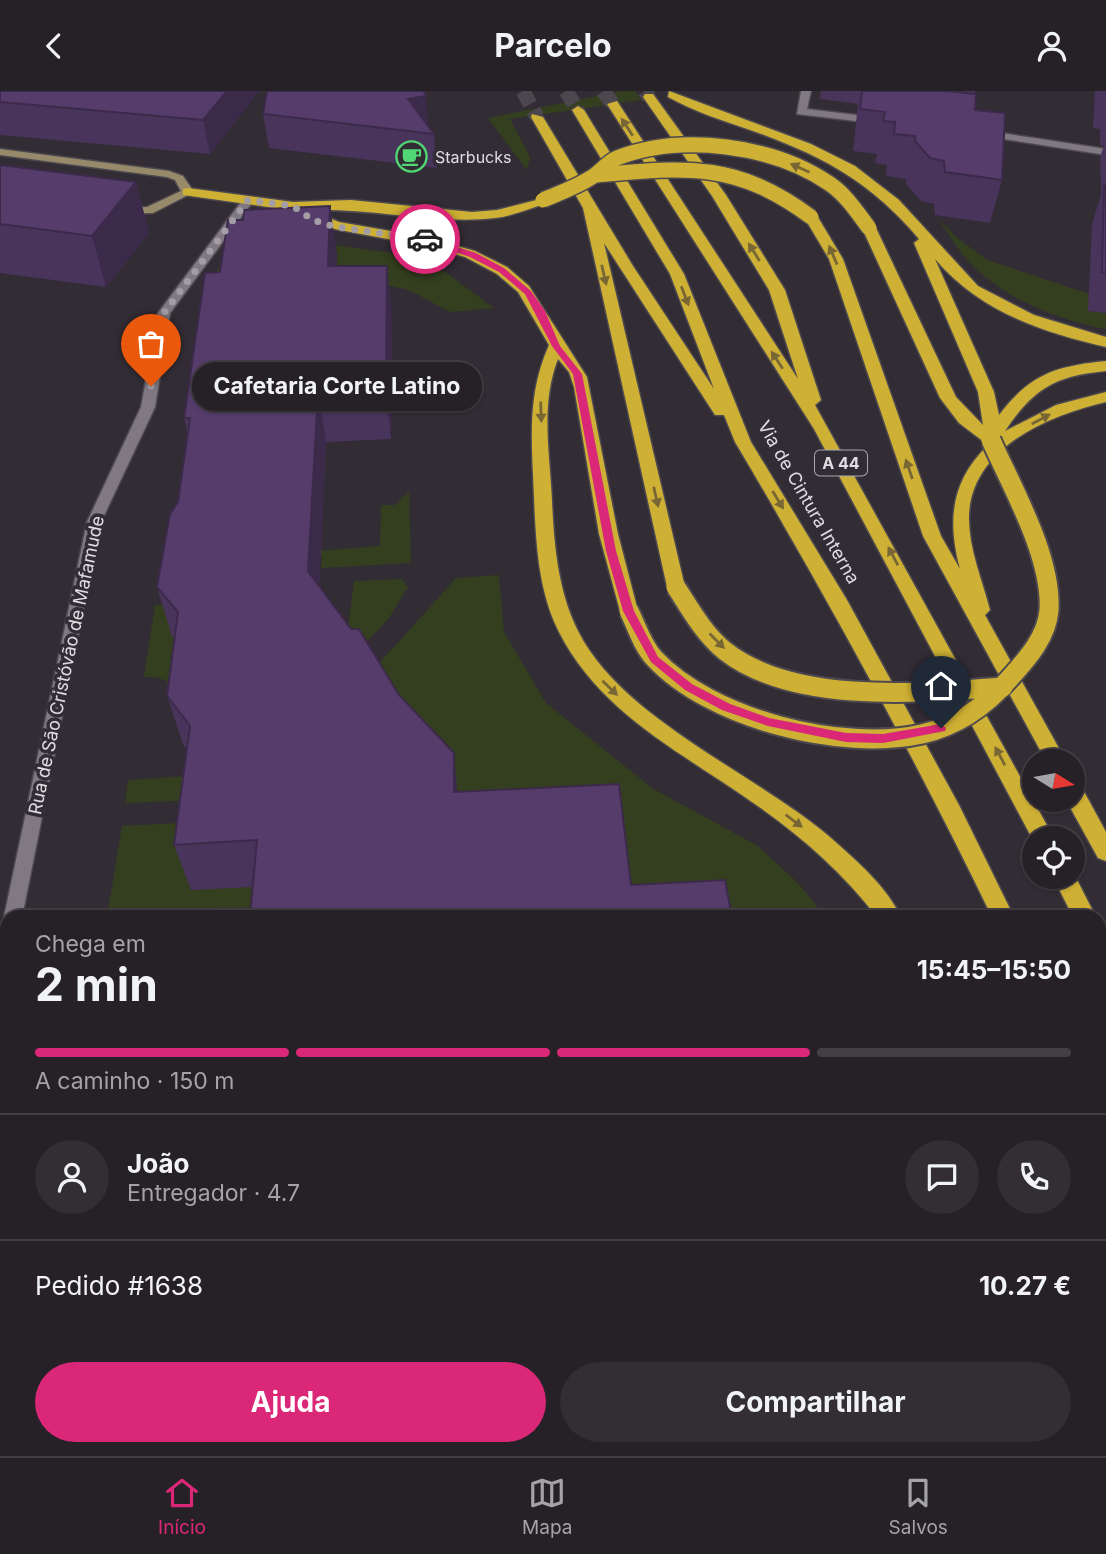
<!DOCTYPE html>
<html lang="pt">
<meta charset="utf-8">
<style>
:root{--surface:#262127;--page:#322e33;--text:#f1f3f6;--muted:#a4a3a7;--line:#423e44;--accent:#db2777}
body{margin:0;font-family:Inter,sans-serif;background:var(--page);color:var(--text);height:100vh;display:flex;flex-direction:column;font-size:26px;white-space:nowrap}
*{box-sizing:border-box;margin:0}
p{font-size:23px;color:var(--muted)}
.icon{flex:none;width:38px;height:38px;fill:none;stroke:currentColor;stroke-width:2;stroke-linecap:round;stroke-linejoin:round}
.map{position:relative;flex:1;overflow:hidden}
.panel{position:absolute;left:0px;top:819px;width:1106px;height:546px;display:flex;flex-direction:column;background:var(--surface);border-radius:21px 21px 0 0;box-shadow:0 2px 5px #0004,0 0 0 2px var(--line)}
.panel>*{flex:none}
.needle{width:46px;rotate:101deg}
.fabs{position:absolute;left:1022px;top:658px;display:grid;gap:14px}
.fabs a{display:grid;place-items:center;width:63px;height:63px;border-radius:50%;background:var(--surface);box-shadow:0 2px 5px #0004,0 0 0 2px var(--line);font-size:35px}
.pin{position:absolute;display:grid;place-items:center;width:60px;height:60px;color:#fff;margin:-72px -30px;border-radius:50% 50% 50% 0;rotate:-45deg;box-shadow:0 0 7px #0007}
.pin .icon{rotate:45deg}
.courier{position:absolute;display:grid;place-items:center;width:70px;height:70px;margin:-35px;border:5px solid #db2777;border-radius:50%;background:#fff;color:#222;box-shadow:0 2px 9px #0007}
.bubble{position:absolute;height:49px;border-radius:24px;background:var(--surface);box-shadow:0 2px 5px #0004,0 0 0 2px var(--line);font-size:23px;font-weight:700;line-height:49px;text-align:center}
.overview em{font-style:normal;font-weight:700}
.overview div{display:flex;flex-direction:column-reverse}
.overview{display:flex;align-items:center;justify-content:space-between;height:119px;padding:0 35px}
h1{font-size:46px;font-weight:700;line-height:52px}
.bar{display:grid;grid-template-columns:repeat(4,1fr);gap:10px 7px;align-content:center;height:84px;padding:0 35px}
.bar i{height:9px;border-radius:5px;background:var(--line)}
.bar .active{background:var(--accent)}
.bar p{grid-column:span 4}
.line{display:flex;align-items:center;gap:18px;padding:0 35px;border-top:2px solid var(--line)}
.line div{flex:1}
.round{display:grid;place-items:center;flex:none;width:74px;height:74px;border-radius:37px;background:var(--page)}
.primary-button{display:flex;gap:14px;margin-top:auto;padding:14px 35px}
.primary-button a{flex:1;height:80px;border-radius:42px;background:var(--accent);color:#fff;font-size:28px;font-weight:700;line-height:80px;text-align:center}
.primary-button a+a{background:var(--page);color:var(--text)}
header{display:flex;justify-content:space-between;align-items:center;height:91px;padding:0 35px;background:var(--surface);font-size:32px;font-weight:700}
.tabs{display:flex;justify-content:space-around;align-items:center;height:98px;border-top:2px solid var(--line);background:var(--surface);font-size:19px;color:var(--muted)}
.tabs a{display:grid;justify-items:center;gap:4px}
.tabs .active{color:var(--accent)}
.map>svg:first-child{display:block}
</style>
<header><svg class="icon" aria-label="back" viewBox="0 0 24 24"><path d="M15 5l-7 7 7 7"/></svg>Parcelo<svg class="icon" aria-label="person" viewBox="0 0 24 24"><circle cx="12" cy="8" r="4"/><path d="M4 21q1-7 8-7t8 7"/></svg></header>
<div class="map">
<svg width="1106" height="1365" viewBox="0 0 1106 1365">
<rect width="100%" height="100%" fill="#322c34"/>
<g fill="#343f1f">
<path d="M 622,0 L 635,0 L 641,9 L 510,28 L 530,66 L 527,79 L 488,27 Z"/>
<path d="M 937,126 L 956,146 L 987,169 L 1089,203 L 1089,220 L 1106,222 L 1106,238 C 1058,229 1003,207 969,171 C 957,158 947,140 937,126 Z"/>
<path d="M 261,144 L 392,162 L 445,181 L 494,217 L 450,221 L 409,199 L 336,184 L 337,163 L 234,200 L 200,202 L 236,153 Z"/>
<path d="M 409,400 L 411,472 L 321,477 L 322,466 L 316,460 L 380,455 L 381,414 L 395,414 Z"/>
<path d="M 499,484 L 504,541 L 546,612 L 652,697 L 758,755 L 799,793 L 825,826 L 627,826 L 458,748 L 366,587 L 456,487 Z"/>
<path d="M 402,488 L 408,496 L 389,527 L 343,576 L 354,490 Z"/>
<path d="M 155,514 L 177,514 L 172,545 L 182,557 L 175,598 C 166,587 158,586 144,586 Z"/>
<path d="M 205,684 L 201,709 L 125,712 L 128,689 Z"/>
<path d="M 199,731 L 270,795 L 268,816 L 215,817 L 195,826 L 107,826 L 122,735 Z"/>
<path d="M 26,1358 L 189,1358 L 188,1365 L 25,1365 Z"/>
</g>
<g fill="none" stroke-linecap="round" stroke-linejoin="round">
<g stroke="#4c464e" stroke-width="15" stroke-dasharray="15 7" stroke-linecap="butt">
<path d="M 523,0 L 537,26"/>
<path d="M 566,0 L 578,19"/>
<path d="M 603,0 L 613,13"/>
<path d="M 645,0 L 649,6"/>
</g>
<defs>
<g id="minor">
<path d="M 801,0 L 811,0 L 807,18 L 881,27 L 886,30 L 881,33 L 797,23 Z"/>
<path d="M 981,39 L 1106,58 L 1106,64 L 977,44 L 977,40 Z"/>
<path d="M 244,107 L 254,109 L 170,222 L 155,316 L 101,431 L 22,826 L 7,826 L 7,832 L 4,826 L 87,431 L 141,316 L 158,222 Z"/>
<path d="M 7,847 L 7,896 L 0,899 L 0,850 Z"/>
<rect x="0" y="935" width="7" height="18"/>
<path d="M 7,1159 L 7,1181 L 0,1182 L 0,1160 Z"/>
</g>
<path id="secondary" d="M 0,58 L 169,80 L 183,85 L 194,101 L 153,122 L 122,123 L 118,121 L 118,117 L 147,116 L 181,100 L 175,89 L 167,86 L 0,64 Z"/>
<g id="motorway">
<path d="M 669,0 L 811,53 L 855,75 L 899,109 L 978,195 L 1034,224 L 1106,246 L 1106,256 C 1041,241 979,220 935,168 L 994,301 L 999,324 C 1030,283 1056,275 1106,270 L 1106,280 C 1055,285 1034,297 1005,340 L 1056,314 L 1106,301 L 1106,311 C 1050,324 972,356 969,424 C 968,456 982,488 990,519 L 985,524 L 1066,670 L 1046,670 L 923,445 L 829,168 L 804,126 L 816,123 L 843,168 L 941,445 L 960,478 C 947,429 951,390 988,354 L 959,332 L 940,307 L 862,137 L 869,133 L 876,137 L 956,306 L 983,334 L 978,301 L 914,152 L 919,148 C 871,91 823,65 753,40 C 724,30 695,21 668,6 Z"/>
<path d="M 645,3 L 653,3 L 726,104 L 785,199 L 821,309 L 815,314 L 1054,747 L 1034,747 L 1034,751 L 814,338 L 607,13 L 617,10 L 798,288 L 769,199 L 712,105 L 643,6 Z"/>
<path d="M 578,15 L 584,19 L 684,183 L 751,351 L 847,509 L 959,714 L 1014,826 L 992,826 C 913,663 827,506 735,351 L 724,324 L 715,324 L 604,152 L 685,496 L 676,502 L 667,496 L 583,117 L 531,26 L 532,23 L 543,26 L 633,175 L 714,298 L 670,183 L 572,19 Z"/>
<path d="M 188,97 L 293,111 L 351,109 L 472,121 L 497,119 L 548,106 L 548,112 C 531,117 513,125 495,127 C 439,134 371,117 310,119 L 339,131 L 425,146 L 475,160 L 507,176 L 529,195 L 587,286 L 618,443 L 638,520 L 629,527 L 620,520 L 599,443 L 574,296 L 569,281 L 558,268 C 540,314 550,363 552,410 C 554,454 558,500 578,540 C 622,628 755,682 831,747 C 856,769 887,796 901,826 L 877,826 C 842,781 799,743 752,711 C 681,661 600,622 559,541 C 538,500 536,451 534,406 C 532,352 526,305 549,254 L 518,201 L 497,183 L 465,166 L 425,155 L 329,137 L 289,119 L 183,104 L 183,98 Z"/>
<path d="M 1073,693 L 1081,695 L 1106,741 L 1106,770 L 1098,767 L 1066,709 L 1073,709 Z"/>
<path d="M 1073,781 L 1096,826 L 1073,826 L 1053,786 L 1073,786 Z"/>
<path d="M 1099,841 L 1106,844 L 1106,875 L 1099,873 Z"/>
<path d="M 1099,1010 L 1106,1013 L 1106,1049 L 1099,1046 Z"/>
<path d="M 1099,1148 L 1106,1150 L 1106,1187 L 1099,1184 Z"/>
</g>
</defs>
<use href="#minor" stroke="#4d494f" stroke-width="3"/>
<use href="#secondary" stroke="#4d494f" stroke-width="3"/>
<use href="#motorway" stroke="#4d494f" stroke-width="3"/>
<use href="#minor" fill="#807983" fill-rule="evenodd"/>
<use href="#secondary" fill="#978a6b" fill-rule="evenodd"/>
<use href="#motorway" fill="#ceb034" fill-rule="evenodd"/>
<defs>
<g id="motorway-bridge-far1">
<path d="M 596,84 C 684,76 736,70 811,126"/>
<path d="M 543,109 C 559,102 577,96 592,86 C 601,81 607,71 617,67 C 681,42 774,54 830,93 C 846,104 857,121 869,137"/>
</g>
<g id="motorway-bridge">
<path d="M 676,496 C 690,518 704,543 725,560 C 794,614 921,602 1003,596"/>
<path d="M 629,520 C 637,536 642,554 654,567 C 710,628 842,661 922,643 C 957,635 987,614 1010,587 C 1027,568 1047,546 1049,519 C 1052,465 1012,397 991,349"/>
</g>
</defs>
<use href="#motorway-bridge-far1" stroke="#4d494f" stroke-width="18" stroke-linecap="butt"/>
<use href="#motorway-bridge" stroke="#4d494f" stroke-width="23" stroke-linecap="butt"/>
<use href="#motorway-bridge-far1" stroke="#ceb034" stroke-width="15"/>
<use href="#motorway-bridge" stroke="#ceb034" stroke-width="19"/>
</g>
<g fill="#49345c">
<path d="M 0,0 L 259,0 L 210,63 L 0,44 Z"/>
<path d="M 821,0 L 975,0 L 975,19 L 1002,89 L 990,132 L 935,124 L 934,113 L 921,110 L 906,93 L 906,88 L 886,85 L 887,74 L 875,72 L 877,63 L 853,60 L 858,13 L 820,8 Z"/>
<path d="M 1095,0 L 1106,0 L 1106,222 L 1088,220 L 1092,133 L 1101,104 L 1100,66 L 1104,55 L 1100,54 L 1100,38 L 1093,37 Z"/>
<path d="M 263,23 L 428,35 L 434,43 L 437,77 L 269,57 Z"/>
<path d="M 0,74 L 136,91 L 149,142 L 106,196 L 0,182 Z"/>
<path d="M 243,129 L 337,163 L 336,175 L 392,223 L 391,348 L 326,351 L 319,495 L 458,701 L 631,794 L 732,826 L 253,796 L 191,799 L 174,754 L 187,659 L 183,653 L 167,605 L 174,548 L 172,545 L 157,496 L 178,411 L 188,344 L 184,327 L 220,181 Z"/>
<path d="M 164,1358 L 455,1358 L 420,1360 Z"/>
</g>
<g fill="#3c2a4b">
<path d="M 227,0 L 259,0 L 210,63 L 203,29 Z"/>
<path d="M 426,5 L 429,39 L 408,8 Z"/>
<path d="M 136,91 L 149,142 L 106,196 L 92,145 Z"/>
<path d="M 330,115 L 337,163 L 335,224 L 328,175 Z"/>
<path d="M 387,175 L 392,223 L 391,348 L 386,299 Z"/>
<path d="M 318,302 L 326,351 L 317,529 L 308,480 Z"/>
<path d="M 454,662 L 458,709 L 454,701 Z"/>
<path d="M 412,1358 L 419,1358 L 420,1365 L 412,1365 Z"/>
</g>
<g fill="#553c6b" stroke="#3c2a4b" stroke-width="2">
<path d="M 0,0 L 227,0 L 203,29 L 0,11 Z"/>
<path d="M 267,0 L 424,0 L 426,5 L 408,8 L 434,43 L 263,23 Z"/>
<path d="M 862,0 L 947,0 L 976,3 L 975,19 L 1005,22 L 1002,89 L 945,81 L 944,70 L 930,67 L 915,50 L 915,45 L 894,43 L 895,31 L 883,30 L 885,21 L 860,18 Z"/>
<path d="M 0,74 L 136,91 L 92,145 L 0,133 Z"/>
<path d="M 1104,95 L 1106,95 L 1106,181 L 1102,181 Z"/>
<path d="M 330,115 L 328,175 L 387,175 L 386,299 L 318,302 L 308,480 L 351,538 L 359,538 L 399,604 L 454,662 L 454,701 L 619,693 L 631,794 L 725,789 L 732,826 L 250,826 L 257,749 L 174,754 L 190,635 L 167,605 L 178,521 L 157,496 L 170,423 L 178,411 L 190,327 L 184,327 L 205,182 L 220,181 L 228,129 L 243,129 L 244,119 Z"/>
<path d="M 1099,1263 L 1106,1284 L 1106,1365 L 684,1365 L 683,1358 L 1099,1358 Z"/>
<path d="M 164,1358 L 412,1358 L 412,1365 L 163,1365 Z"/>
</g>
<defs><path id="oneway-solid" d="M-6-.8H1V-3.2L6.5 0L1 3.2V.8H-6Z" transform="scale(1.75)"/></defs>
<g fill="#786734">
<use href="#oneway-solid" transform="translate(627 36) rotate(-123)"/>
<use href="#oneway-solid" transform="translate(800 77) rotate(-156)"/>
<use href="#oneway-solid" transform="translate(754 161) rotate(-122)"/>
<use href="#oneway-solid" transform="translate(833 164) rotate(-113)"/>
<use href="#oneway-solid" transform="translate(604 184) rotate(77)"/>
<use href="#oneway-solid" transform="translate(685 205) rotate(69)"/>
<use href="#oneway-solid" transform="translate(777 269) rotate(-123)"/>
<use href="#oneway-solid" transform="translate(541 321) rotate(88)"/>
<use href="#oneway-solid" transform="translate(1041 328) rotate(-28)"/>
<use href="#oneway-solid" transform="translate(909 378) rotate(-109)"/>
<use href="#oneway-solid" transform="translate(656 406) rotate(77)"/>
<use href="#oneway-solid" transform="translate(778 409) rotate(59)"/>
<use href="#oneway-solid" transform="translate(893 465) rotate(-118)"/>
<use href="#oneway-solid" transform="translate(717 550) rotate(45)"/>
<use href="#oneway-solid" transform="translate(610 597) rotate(44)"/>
<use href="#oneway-solid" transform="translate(1000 665) rotate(-118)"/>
<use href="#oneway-solid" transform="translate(794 730) rotate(37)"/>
</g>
<path fill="#db2777" d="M 425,146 L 476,162 L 504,177 L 531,200 L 545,220 L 560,255 L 582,283 L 616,460 L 634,520 L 658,566 L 692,593 L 730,613 L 769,627 L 846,642 L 883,643 L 941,633 L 946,637 L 945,640 L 883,652 L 846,651 L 768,635 L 722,619 L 685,599 L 651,571 L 623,520 L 606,460 L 573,283 L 552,255 L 525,203 L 499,181 L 470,166 L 423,150 Z"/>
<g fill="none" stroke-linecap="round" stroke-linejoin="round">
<path stroke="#a39ea5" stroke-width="7" stroke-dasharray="0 12.6" d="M 151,295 L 164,222 L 248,109 L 293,115 L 313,129 L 336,136 L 425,148"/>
</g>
<defs>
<symbol id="cafe-ring" viewBox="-11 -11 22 22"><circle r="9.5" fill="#322c34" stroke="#51d674" stroke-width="1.5"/><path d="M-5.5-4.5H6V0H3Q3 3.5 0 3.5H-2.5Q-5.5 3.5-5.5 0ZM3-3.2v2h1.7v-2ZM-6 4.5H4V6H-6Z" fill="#51d674"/></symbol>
</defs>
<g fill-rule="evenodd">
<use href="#cafe-ring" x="394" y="48" width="35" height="35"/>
</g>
<g text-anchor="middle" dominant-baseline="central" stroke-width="7" stroke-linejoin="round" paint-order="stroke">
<g font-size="16" fill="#e0dce2" stroke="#322c34" text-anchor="start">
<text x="435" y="66">Starbucks</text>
</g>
<rect fill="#322c34" stroke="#aca7ae" stroke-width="2" x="815" y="359.5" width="52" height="25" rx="5"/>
<g font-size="16" font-weight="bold" fill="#e0dce2">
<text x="841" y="372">A 44</text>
</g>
<g font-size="18" fill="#e0dce2" stroke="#322c34">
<text transform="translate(809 411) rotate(60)">Via de Cintura Interna</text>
<text transform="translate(66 574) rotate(-78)">Rua de São Cristóvão de Mafamude</text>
</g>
</g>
</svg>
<div class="fabs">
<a><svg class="needle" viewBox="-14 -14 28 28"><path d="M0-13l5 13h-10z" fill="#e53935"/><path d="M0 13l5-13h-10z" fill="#a4a3a7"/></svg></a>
<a><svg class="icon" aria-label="locate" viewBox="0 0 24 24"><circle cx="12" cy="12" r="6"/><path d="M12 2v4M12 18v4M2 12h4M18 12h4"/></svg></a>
</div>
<div class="pin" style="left:151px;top:295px;background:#ea580c"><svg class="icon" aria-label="bag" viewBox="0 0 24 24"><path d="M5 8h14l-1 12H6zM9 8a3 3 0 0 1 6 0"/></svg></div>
<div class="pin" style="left:941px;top:637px;background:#1f2937"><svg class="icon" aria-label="home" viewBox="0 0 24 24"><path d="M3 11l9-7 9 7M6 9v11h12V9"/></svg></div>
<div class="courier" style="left:425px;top:148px"><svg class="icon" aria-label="car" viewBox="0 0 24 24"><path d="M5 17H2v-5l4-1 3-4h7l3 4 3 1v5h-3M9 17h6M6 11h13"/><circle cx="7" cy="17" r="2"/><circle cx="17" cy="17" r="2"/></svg></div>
<div class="bubble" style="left:192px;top:271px;width:290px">Cafetaria Corte Latino</div>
<section class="panel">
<div class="overview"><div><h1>2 min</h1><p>Chega em</p></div><em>15:45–15:50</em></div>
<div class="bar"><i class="active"></i><i class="active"></i><i class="active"></i><i></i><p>A caminho · 150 m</p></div>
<div class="line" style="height:126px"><a class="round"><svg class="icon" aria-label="person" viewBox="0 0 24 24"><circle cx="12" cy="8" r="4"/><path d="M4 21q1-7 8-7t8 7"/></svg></a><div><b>João</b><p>Entregador · 4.7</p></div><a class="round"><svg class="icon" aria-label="chat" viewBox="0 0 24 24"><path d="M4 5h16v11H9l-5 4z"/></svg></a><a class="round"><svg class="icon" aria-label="phone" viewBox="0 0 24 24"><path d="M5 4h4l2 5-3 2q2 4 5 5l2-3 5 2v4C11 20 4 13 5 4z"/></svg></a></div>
<div class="line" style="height:91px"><div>Pedido #1638</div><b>10.27 €</b></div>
<div class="primary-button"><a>Ajuda</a><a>Compartilhar</a></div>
</section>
</div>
<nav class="tabs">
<a class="active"><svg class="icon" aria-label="home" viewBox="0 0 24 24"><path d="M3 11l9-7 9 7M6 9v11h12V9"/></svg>Início</a>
<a><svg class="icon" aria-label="map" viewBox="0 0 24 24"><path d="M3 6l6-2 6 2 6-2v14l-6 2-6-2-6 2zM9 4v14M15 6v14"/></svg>Mapa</a>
<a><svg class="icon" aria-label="saved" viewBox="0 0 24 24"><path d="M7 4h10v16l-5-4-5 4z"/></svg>Salvos</a>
</nav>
